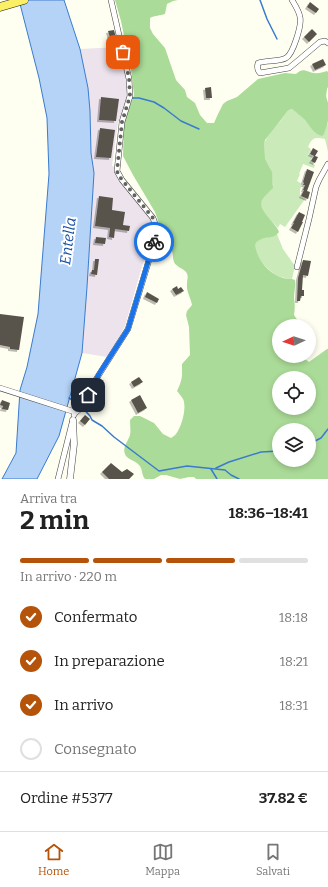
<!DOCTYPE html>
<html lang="it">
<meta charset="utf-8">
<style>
:root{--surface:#fff;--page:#f6f6f6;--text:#222;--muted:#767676;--line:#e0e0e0;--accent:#b45309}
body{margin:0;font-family:Bitter,serif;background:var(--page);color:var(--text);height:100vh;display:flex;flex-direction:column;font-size:15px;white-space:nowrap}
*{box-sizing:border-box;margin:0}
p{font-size:13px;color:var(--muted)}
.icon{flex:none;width:22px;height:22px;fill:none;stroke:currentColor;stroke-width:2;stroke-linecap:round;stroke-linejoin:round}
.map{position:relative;height:479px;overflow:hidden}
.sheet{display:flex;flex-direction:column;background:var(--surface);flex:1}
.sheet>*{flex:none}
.needle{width:26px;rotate:266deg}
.fabs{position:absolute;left:272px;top:319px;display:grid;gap:8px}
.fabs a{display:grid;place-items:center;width:44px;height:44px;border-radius:50%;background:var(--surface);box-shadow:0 2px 6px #0003;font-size:20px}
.pin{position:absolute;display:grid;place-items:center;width:34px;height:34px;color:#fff;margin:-17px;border-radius:8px;box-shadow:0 2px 6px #0006}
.courier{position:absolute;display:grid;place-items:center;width:40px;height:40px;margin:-20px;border:3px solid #1a73e8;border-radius:50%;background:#fff;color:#222;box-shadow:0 1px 5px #0007}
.headline em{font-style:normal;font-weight:700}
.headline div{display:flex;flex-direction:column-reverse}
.headline{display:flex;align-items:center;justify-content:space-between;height:68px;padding:0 20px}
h1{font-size:26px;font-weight:700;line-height:30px}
.bar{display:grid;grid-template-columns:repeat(4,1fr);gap:6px 4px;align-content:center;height:48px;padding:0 20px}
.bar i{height:5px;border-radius:3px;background:var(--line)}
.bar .selected{background:var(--accent)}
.bar p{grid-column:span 4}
.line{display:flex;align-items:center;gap:10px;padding:0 20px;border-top:1px solid var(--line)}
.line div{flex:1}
ol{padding:0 20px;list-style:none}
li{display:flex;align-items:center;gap:12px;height:44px}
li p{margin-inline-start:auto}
li .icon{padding:4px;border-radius:50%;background:var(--accent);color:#fff;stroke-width:4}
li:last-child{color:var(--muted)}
li i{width:22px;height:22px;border:2px solid var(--line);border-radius:50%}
.menu{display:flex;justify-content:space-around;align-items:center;height:56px;border-top:1px solid var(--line);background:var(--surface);font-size:11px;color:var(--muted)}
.menu a{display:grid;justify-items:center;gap:2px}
.menu .selected{color:var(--accent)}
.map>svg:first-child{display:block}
</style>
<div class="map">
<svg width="328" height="479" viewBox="0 0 328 479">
<defs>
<filter id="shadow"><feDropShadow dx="-2" dy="2" stdDeviation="0" flood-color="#0004"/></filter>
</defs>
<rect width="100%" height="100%" fill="#fffff1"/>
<path fill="#ede3ed" d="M 119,47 L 129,91 L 121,121 L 118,122 L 112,166 L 115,167 L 150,218 L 154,225 L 154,232 L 149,249 L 143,263 L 125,326 L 115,345 L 107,357 L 82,353 L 87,287 L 94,173 L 91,153 L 90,111 L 88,88 L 80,49 Z"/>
<g fill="#caeab9">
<path d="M 292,109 L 298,113 L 306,121 L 327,125 L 328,121 L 328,152 L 325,139 C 315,137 312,137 308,147 L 311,149 L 308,155 L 312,156 L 310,162 L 315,165 L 314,168 L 303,164 L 299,174 L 300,174 L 297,181 L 302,184 L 300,190 L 300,197 L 305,199 L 285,227 L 280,224 L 278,228 C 273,221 260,213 261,203 C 262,194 275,192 273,183 C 272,179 272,175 271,171 C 270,167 267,164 265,160 C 259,142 271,132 281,120 C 284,116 286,113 289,110 Z"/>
<path d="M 277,234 L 283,249 L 295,266 L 292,279 C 286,278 281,278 276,275 C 269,271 249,252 257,242 C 261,236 271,238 277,234 Z"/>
</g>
<path fill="#abdb98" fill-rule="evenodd" d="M 115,0 L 178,0 L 173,1 L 167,4 L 165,14 C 160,16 155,15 150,18 L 150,28 L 153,34 L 165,48 L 176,80 L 185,90 L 187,97 L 195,103 L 200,115 L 207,123 L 214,123 L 218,114 L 223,104 L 227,101 L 237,97 L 258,79 L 285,73 L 296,74 C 304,67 305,72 314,73 C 318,74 323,72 327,71 L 328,72 L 328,87 L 327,89 L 326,96 L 328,103 L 328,121 L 324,134 L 322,136 C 314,134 310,126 305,120 C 301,116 297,113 292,109 L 289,110 L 287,112 L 265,140 L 264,146 L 265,159 L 272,172 L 273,188 C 270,192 265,195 262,200 C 257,211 276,222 279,232 C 274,240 264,235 257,242 C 254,245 256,249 257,253 C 261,264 272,275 283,278 C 287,279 291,278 295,280 C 296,286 294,292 294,298 C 295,304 295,309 294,315 L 298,321 L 297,326 L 279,326 L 279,356 L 301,356 L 309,362 L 327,349 L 328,349 L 328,479 L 196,479 L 194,477 L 189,477 L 180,479 L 166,475 L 161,475 L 154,479 L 145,479 C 141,474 143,469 139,465 C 136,461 129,460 126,456 C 121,448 128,442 130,435 C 131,431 130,425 130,420 L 134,416 L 140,416 L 154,423 L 163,434 L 171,438 C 173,437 175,435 176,434 C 182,426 187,407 183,399 C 181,396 179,393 177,391 C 183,378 182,377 182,364 L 190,355 L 189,327 L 186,315 L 187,311 L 192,305 C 191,298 186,291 187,284 C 187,279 189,276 186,272 C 183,268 176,267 174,262 C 172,257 174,253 171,250 C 167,246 162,245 158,241 L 160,226 L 155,212 L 133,175 L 123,156 L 124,122 L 134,95 L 131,69 L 121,21 ZM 279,378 L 309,378 L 309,408 L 279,408 ZM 279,430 L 309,430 L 309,460 L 279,460 Z"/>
<path fill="#b4d3f7" stroke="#3a7bcf" d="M 19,0 L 64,0 L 80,49 L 88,88 L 90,111 L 91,153 L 94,173 L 87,287 L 82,353 L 59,436 L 37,479 L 2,479 L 16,453 L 20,390 L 27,367 L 38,314 L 49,174 L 47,118 L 39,78 Z"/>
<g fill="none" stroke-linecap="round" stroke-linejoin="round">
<g stroke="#3a7bcf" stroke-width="1.5">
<path d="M 260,0 L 267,19 L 277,39"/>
<path d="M 131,98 L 139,98 L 154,102 L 164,108 L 181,121 L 199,129"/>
<path d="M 69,398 L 79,404 L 90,416 L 92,420 L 102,426 L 114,437 L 159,471 L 187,466 L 225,470 L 231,475 L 239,479"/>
<path d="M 309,444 L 321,438 L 328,429"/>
<path d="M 216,468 L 229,462 L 261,452 L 279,451"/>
<path d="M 211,469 L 217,479"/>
</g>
</g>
<g fill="#58524b" filter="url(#shadow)">
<path d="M 310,2 L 319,9 L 316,13 L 307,7 Z"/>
<path d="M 312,29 L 317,34 L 309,42 L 304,37 Z"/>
<path d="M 114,30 L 117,42 L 112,44 L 108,31 Z"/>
<path d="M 323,59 L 326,65 L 315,70 L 312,64 Z"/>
<path d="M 211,87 L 212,98 L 206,98 L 205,88 Z"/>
<path d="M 101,97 L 119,99 L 116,121 L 99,120 Z"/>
<path d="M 100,128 L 115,130 L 111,158 L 96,157 Z"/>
<path d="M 313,148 L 318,151 L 315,156 L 318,157 L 315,163 L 311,161 L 314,156 L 310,154 Z"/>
<path d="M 307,169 L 314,172 L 307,191 L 310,192 L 308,199 L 301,196 L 304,190 L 303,190 L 305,185 L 303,185 L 304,183 L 303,182 Z"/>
<path d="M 99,196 L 113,198 L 112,210 L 125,212 L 123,225 L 130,226 L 129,231 L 115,229 L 114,238 L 109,237 L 110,228 L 95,226 Z"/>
<path d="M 299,212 L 305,215 L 302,222 L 303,222 L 298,232 L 291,228 L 294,223 L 293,223 Z"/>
<path d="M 96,237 L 106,238 L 105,244 L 95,243 Z"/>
<path d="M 95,259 L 99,259 L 97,275 L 91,274 L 92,270 L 94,270 Z"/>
<path d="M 303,260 L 311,261 L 308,276 L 303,275 L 302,290 L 304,290 L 304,296 L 301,296 L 300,301 L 297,301 L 298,278 Z"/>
<path d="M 177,286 L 178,289 L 181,287 L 184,291 L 176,295 L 172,289 Z"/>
<path d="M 147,292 L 159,299 L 157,303 L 145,297 Z"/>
<path d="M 0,314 L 24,317 L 19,350 L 10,349 L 10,347 L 0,345 Z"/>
<path d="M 139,377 L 143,382 L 134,387 L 131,382 Z"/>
<path d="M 95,390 L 100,390 L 98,404 L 91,406 Z"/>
<path d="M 140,395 L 147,408 L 138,413 L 131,400 Z"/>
<path d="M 2,400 L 10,403 L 8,410 L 2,409 L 3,406 L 0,405 Z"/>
<path d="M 85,415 L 90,419 L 85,425 L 80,421 Z"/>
<path d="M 111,463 L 122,472 L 127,469 L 134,474 L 129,479 L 109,479 L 102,472 Z"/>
</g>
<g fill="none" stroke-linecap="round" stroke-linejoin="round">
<defs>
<g id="minor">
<path d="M 292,0 C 295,5 299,11 300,17 C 302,25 293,54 286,58 C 278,62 267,60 258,63 C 257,67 257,70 260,73 L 289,68 L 300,59 L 320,42 L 325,41 L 328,43"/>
<path d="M 297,267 L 309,219 L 316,187 L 319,180 L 328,164"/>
<path d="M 0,388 L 72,411 L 75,413 L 74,415"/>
<path d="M 75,413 L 80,409 L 83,405 L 93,384 L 128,329 L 156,237 C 157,230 156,225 153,218 L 122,180 L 117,171 L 122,122 L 130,96 L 129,79 L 111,0"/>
<path d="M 58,479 L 72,423"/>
</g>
<path id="tertiary" d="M 70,479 L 74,444 L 73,420"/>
<path id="primary" d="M 0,7 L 24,0"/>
</defs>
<use href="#minor" stroke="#424242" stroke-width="6"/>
<use href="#tertiary" stroke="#424242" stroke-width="7"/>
<use href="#primary" stroke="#202020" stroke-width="9"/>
<use href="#minor" stroke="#fff" stroke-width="5"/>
<use href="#tertiary" stroke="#fff" stroke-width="6"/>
<use href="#primary" stroke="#faef65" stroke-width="8"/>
</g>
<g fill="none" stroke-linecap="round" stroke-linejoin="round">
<path stroke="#63635e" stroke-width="4" stroke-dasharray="0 7.2" d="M 123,52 L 129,78 L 130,96 L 122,122 L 117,171 L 119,176 L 153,218 C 157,227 157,233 154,242"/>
<path stroke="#1a73e8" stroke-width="5" d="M 88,395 L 99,374 L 128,329 L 154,242"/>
</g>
<g text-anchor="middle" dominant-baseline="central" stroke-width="4" stroke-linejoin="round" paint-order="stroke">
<g font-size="15" font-style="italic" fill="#154ea3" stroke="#fff">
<text transform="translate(68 241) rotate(-83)">Entella</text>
</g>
</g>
</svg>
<div class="fabs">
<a><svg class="needle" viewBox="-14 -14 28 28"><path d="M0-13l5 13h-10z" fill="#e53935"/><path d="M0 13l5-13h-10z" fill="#767676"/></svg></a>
<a><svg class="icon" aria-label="locate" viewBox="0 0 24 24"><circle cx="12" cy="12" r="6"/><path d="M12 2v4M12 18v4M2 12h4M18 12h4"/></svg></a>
<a><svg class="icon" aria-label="layers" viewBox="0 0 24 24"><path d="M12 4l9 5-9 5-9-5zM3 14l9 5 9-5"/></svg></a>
</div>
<div class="pin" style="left:123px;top:52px;background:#ea580c"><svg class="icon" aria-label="bag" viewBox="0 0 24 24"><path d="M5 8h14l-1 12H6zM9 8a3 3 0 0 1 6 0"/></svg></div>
<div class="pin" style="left:88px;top:395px;background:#1f2937"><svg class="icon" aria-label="home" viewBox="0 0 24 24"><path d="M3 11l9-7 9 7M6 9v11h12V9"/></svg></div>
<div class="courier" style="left:154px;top:242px"><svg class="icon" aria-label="bike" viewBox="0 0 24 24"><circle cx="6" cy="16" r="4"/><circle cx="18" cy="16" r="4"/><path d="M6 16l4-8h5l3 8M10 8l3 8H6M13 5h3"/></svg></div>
</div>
<section class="sheet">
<div class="headline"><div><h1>2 min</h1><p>Arriva tra</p></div><em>18:36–18:41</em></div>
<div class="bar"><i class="selected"></i><i class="selected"></i><i class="selected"></i><i></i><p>In arrivo · 220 m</p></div>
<ol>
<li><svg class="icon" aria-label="check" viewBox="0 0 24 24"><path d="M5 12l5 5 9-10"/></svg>Confermato<p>18:18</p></li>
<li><svg class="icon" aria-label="check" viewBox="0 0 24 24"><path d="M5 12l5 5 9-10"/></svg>In preparazione<p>18:21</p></li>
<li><svg class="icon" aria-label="check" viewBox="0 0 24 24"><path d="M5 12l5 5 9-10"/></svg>In arrivo<p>18:31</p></li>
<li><i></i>Consegnato</li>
</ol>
<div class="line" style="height:52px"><div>Ordine #5377</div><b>37.82 €</b></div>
</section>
<nav class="menu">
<a class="selected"><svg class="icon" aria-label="home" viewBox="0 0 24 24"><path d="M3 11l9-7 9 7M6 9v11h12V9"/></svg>Home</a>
<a><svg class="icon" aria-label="map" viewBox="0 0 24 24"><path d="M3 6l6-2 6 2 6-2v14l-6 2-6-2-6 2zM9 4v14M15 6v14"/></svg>Mappa</a>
<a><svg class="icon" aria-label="saved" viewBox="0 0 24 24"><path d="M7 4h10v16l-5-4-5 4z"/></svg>Salvati</a>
</nav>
